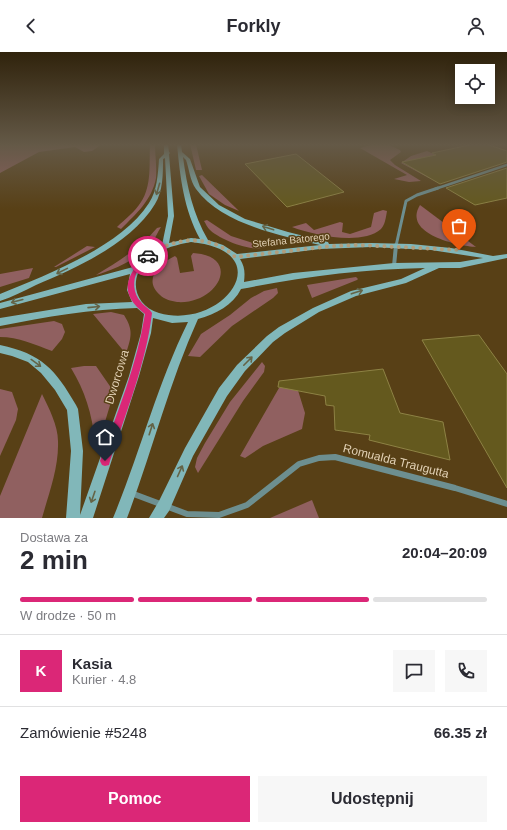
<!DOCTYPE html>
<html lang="pl">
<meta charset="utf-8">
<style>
:root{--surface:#fff;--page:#f7f7f7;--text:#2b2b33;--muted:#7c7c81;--line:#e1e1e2;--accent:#db2777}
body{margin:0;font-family:Helvetica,sans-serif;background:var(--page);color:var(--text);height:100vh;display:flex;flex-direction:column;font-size:15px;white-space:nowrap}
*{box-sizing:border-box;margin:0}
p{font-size:13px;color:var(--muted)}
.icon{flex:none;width:22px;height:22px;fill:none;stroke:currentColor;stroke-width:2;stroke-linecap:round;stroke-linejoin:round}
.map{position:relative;height:466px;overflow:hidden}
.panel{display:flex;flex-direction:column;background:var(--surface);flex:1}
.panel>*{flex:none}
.fabs{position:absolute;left:455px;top:12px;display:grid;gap:8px}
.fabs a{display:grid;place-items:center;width:40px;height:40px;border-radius:0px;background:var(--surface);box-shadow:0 2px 10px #0003;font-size:20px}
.pin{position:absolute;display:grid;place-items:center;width:34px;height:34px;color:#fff;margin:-41px -17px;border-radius:50% 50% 50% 0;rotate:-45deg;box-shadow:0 0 4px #0007}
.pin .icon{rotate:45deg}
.courier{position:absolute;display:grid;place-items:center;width:40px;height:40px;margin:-20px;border:3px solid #db2777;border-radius:50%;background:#fff;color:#222;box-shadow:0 1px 5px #0007}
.headline em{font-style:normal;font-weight:800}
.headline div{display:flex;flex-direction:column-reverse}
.headline{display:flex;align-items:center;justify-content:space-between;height:68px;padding:0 20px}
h1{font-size:26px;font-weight:800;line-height:30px}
.bar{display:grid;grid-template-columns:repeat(4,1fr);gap:6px 4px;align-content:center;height:48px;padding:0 20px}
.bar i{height:5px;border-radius:3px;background:var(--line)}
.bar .active{background:var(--accent)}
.bar p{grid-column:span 4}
.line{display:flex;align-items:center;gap:10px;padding:0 20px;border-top:1px solid var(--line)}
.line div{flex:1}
.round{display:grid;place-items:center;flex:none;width:42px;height:42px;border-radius:0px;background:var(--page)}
.primary-button{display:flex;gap:8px;margin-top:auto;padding:8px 20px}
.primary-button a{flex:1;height:46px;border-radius:0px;background:var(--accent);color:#fff;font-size:16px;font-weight:800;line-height:46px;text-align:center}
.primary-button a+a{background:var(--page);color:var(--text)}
header{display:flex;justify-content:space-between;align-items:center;height:52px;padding:0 20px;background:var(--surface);font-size:18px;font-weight:800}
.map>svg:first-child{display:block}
</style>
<header><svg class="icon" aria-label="back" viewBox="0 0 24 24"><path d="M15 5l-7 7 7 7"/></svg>Forkly<svg class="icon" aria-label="person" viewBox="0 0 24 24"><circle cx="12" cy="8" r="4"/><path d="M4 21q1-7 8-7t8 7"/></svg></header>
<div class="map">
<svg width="507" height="466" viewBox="0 0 507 466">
<rect width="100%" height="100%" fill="#584016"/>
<g fill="#906060">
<path d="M 0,92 L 102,92 L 92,99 L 84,100 L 75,95 L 39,100 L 0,121 Z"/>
<path d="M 150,92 L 155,92 C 155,103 157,115 156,126 C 152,148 136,162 121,177 L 117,175 C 125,167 135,160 141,150 C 152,134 149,111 150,92 Z"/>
<path d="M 190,92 L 196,92 L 202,118 L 196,118 Z"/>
<path d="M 374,92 L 387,92 L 400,98 L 401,100 L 390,108 L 395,113 L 421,129 L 409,130 L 394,127 L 407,123 L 360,96 Z"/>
<path d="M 427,99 L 436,103 L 403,111 L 421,121 L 465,111 L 453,120 L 429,126 L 401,111 L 411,104 Z"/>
<path d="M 202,123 L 239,159 L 225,153 L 209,142 L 199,124 Z"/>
<path d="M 420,153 L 476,195 C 458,194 402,182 420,153 Z"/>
<path d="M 383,158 L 387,159 C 386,165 385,173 381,177 C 362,194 313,183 292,175 L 306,171 L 314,178 L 340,170 L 343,171 L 342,180 L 350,182 L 371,175 L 374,161 Z"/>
<path d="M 207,168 L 231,184 L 265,195 C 253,201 218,187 209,177 C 207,175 206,172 204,169 Z"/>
<path d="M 161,175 C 157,181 155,187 151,192 C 141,206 113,218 96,223 C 119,209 140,196 157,176 Z"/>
<path d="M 87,194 L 95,195 L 56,215 L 54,215 Z"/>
<path d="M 193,201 C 243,204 218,253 177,250 C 171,249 164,247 160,243 C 143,228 158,212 175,204 L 177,206 L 180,221 L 194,219 L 191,204 Z"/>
<path d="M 33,216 L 29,226 L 0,235 L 0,222 Z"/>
<path d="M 356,225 L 358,227 L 357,228 L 312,246 L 307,233 Z"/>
<path d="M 277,236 L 278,241 L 273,246 L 232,274 L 200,305 L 188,304 L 201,282 L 230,263 L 251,246 L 264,239 Z"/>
<path d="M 111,260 L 124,263 C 134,279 131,285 126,302 L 93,262 Z"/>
<path d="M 54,269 L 62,272 L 65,280 L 62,287 L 52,299 C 36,293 18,285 0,285 L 0,277 Z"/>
<path d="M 262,310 L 265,314 L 264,320 L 243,349 L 198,421 L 195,415 L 197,406 L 205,391 L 230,350 Z"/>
<path d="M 84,314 L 96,314 L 114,340 L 101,383 L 95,389 C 92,362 85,339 71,316 Z"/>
<path d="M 288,330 L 296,332 L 305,361 L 302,377 L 263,394 L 245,406 L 240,404 L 279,336 Z"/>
<path d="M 0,337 L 12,340 L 18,357 L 16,368 L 0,404 Z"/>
<path d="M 42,342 C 49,356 58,374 58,389 C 59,415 49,441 42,466 L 0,466 L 0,444 Z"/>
<path d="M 312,448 L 319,466 L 270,466 Z"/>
</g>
<g fill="#64591e" stroke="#8d8244">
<path d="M 474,92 L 486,92 L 507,99 L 507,110 L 440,132 L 402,110 L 436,103 L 432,101 Z"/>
<path d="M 296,102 L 344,140 L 287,155 L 245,112 Z"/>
<path d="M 507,116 L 507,146 L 475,153 L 446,136 Z"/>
<path d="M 479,283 L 507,322 L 507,436 L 422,288 Z"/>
<path d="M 383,317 L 400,361 L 443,370 L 450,408 L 369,388 L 370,383 L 335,378 L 334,354 L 326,353 L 325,344 L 278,335 L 279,329 Z"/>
</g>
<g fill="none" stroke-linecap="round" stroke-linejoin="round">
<path stroke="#6d8f90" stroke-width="2.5" d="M 435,137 L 507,113"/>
<path stroke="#6d8f90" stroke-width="3" d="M 396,194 L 406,149 L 417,143 L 438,136"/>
<path stroke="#6d8f90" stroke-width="4" d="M 394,214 L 396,193"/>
<path stroke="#6d8f90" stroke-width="6" d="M 131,441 L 187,462 L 219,463 L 247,453 L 299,412 L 319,406 L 335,405 L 455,436 L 507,452"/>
<path fill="#81b7b9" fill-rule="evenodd" d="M 164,92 L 168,92 L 169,100 L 170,101 L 169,102 L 174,164 L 169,191 L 191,186 L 200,187 C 184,158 180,125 177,92 L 181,92 L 182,100 L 190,107 L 200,135 L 219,153 L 245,167 L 288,180 L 328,190 L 329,192 L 371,191 L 411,192 L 451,196 L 493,204 L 507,202 L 507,206 L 460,216 L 439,216 L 406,231 L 356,244 L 319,260 L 285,281 L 273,290 L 245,319 L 227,344 L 193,404 L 169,459 L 164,466 L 149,466 L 159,449 L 185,396 L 219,336 L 237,313 L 267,284 L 279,275 L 313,256 L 351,239 L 401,227 L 425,216 C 363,217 302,225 241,237 C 233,253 216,262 198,267 C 169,331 152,400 127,466 L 113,466 C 140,401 157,333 188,270 L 172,271 L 153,266 L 151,281 L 139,324 L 93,466 L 66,466 L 71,399 L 67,358 L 55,338 L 41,321 L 28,310 L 12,304 L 0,301 L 0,293 C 42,302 55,317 76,353 L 78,357 L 83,399 L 80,463 L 129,324 L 141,281 L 144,262 L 137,256 C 91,257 46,265 0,274 L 0,266 L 86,252 L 132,250 L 127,238 L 130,222 L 0,257 L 0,251 L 133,215 C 140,205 150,198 162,193 L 168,164 L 165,106 L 163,107 C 163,122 163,139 155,152 C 132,191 76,216 36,233 C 24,239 12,245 0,249 L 0,242 C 46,223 121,195 149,151 C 157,139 158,122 159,107 L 164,102 ZM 183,105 L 186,108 C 189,116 190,129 196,137 C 221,172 280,183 320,193 L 237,202 L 223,193 L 208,188 C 193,162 187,135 183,105 ZM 191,190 C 282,199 223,279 159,261 C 134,254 128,226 147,209 C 159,197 175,193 191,190 ZM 371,195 L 431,198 L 483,206 L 460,210 L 394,211 L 293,221 L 244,230 C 245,221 245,215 240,207 L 320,197 Z"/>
</g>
<defs><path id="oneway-shaft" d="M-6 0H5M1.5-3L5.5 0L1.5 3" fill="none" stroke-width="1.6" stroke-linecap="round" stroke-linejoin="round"/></defs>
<g stroke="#646447">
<use href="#oneway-shaft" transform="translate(158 137) rotate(106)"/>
<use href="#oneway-shaft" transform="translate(268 176) rotate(-162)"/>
<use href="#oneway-shaft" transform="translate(62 219) rotate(154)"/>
<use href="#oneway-shaft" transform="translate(357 240) rotate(-18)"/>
<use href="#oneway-shaft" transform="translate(17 249) rotate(165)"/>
<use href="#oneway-shaft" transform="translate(94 255) rotate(-6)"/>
<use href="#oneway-shaft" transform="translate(248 309) rotate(-45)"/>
<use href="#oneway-shaft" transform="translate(36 311) rotate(36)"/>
<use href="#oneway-shaft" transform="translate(151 377) rotate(-72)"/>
<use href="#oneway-shaft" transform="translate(180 419) rotate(-66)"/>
<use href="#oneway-shaft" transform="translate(93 445) rotate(109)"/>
</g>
<linearGradient id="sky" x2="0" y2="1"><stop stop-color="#30230c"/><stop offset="0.59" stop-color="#645947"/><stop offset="1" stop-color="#645947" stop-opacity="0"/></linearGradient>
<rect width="507" height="157" fill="url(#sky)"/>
<path fill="#db2777" d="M 146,202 L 151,204 C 147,209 142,213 138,218 C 132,228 133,242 141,250 C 144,254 149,256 152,261 C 146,312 126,360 110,409 L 109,413 L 105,414 L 102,413 L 100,409 C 117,361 137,313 145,262 C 118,241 126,224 146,202 Z"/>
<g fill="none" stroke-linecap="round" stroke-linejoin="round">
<path stroke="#b19e7d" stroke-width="4" stroke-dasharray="0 7.2" d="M 148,204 C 174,184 212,182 235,205 L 332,194 L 359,193 L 459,198"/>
</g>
<g text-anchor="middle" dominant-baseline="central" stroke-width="3" stroke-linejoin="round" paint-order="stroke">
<g font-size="10" fill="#e1d0b4" stroke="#584016">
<text transform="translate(291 188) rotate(-6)">Stefana Batorego</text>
</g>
<g font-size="12" fill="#e1d0b4" stroke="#584016">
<text transform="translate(117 325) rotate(-73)">Dworcowa</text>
<text transform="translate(396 409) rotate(14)">Romualda Traugutta</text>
</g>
</g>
</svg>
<div class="fabs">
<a><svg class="icon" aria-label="locate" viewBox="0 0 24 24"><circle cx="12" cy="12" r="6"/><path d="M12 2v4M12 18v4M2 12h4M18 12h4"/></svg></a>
</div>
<div class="pin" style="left:459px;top:198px;background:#ea580c"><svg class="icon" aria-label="bag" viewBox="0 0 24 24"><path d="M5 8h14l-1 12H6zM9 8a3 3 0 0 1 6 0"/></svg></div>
<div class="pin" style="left:105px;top:409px;background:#1f2937"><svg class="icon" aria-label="home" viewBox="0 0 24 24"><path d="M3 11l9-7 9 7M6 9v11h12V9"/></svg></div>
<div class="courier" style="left:148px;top:204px"><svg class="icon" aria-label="car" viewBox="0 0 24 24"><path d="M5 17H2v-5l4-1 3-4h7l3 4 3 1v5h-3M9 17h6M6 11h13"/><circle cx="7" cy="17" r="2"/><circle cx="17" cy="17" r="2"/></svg></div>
</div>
<section class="panel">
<div class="headline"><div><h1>2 min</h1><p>Dostawa za</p></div><em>20:04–20:09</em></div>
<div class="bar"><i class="active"></i><i class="active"></i><i class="active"></i><i></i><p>W drodze · 50 m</p></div>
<div class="line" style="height:72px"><b class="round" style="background:var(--accent);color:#fff">K</b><div><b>Kasia</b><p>Kurier · 4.8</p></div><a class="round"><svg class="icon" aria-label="chat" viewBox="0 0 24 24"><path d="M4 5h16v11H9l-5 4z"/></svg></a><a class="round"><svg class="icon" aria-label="phone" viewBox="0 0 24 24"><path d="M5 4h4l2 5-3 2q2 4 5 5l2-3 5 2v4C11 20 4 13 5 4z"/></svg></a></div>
<div class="line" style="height:52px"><div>Zamówienie #5248</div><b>66.35 zł</b></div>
<div class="primary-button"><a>Pomoc</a><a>Udostępnij</a></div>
</section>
